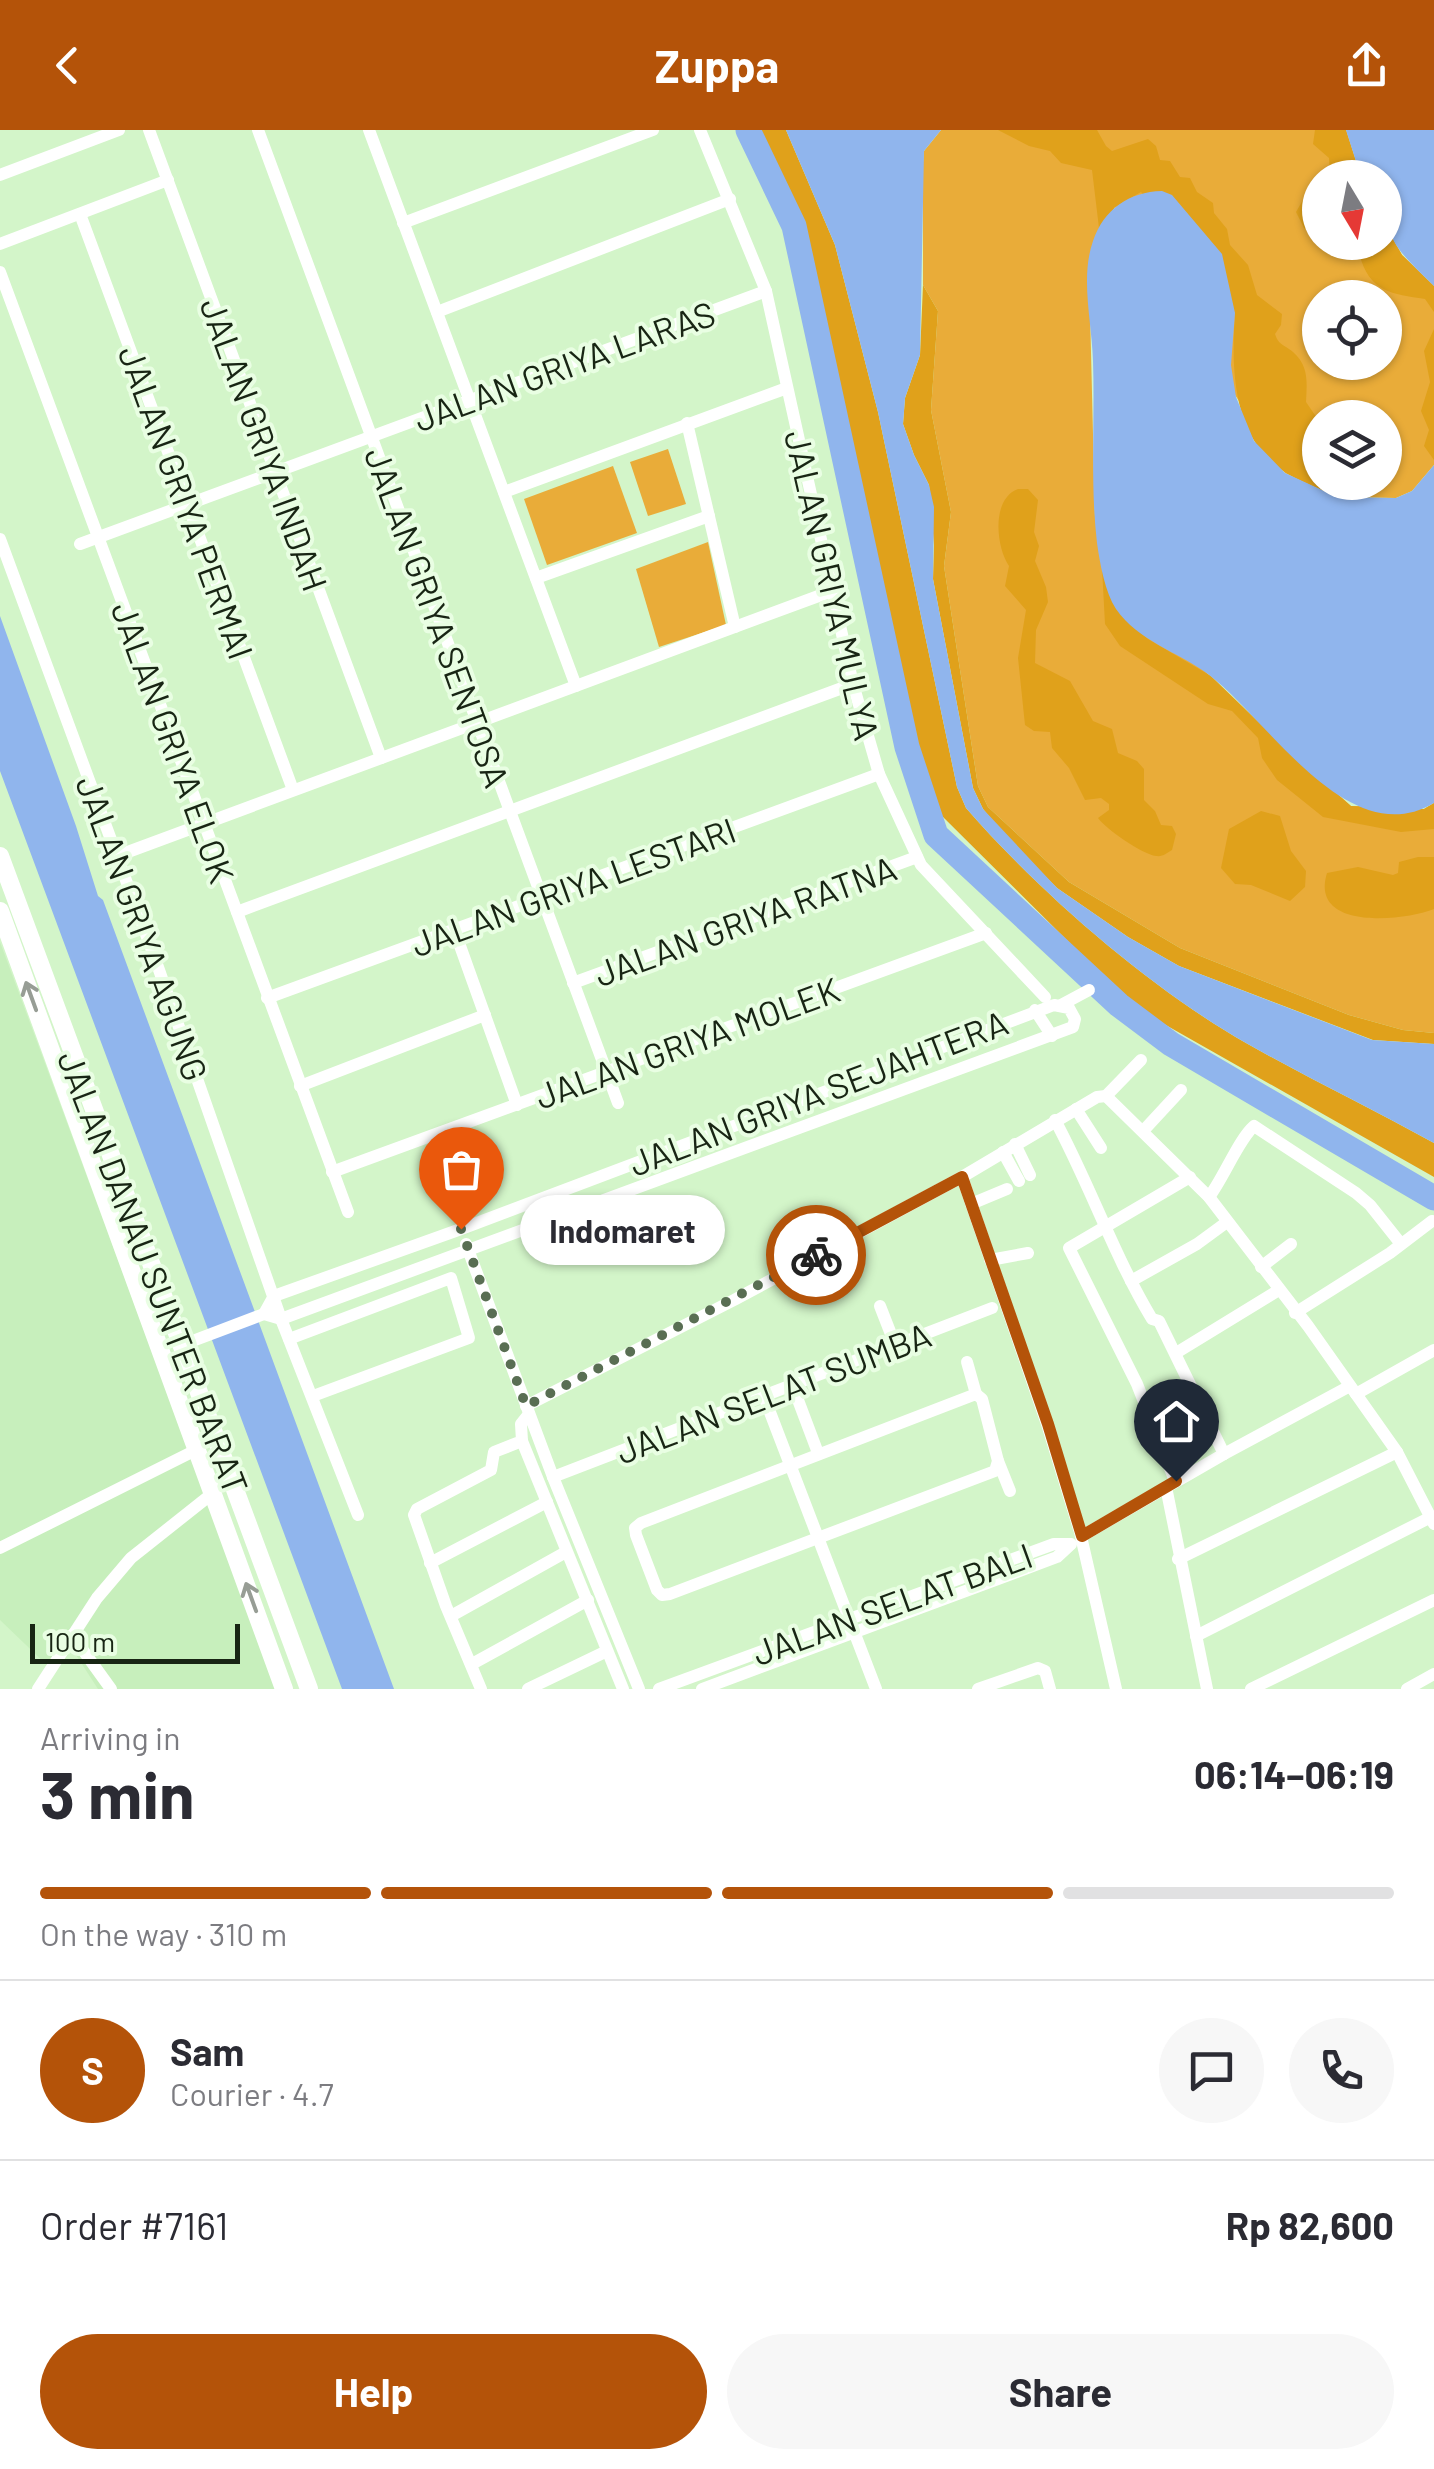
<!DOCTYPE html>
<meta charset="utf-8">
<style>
:root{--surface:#fff;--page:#f7f7f7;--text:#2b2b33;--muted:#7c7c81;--line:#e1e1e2;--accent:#b45309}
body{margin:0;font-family:Barlow,sans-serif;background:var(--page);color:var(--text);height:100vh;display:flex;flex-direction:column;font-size:38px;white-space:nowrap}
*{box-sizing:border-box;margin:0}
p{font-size:32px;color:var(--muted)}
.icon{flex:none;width:55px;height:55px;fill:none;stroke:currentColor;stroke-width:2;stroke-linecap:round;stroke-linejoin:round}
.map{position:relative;height:1559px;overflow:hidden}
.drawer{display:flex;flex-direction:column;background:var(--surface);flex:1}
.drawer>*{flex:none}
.needle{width:65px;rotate:170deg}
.tools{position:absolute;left:1302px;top:30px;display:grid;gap:20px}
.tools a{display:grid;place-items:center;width:100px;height:100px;border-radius:50%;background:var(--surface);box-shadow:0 2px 8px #0004;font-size:50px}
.scale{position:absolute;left:30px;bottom:25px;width:210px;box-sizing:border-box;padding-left:10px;border:5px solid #182514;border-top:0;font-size:28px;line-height:35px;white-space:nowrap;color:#182514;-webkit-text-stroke:8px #e9fee3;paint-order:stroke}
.pin{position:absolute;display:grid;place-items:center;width:85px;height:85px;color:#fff;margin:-102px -42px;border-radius:50% 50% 50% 0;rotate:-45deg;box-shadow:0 0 10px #0007}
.pin .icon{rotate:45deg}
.courier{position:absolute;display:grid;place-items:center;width:100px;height:100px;margin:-50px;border:8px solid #b45309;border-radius:50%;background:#fff;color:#222;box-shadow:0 2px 12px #0007}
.bubble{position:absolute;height:70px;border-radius:35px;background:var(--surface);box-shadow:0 2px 8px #0004;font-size:32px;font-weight:700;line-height:70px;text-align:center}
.head em{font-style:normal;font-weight:700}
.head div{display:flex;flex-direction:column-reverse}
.head{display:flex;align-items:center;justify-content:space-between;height:170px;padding:0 40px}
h1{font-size:65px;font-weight:700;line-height:75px}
.bar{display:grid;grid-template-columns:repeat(4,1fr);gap:15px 10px;align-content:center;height:120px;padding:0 40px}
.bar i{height:12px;border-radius:8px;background:var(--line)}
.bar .on{background:var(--accent)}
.bar p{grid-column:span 4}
.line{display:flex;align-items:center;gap:25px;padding:0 40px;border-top:2px solid var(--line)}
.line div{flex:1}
.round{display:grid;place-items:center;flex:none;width:105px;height:105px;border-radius:52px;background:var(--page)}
.primary-button{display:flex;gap:20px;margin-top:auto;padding:20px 40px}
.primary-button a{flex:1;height:115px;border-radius:60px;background:var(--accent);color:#fff;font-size:40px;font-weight:700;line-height:115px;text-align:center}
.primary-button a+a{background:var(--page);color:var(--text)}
header{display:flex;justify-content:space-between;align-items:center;height:130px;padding:0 40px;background:var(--accent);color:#fff;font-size:45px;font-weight:700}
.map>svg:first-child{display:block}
</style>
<header><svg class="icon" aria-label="back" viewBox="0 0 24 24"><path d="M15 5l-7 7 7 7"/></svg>Zuppa<svg class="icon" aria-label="share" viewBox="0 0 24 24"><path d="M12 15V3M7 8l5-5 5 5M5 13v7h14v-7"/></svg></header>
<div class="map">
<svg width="1434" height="1559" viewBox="0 0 1434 1559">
<rect width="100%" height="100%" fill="#d3f5c9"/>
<path fill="#c7efbc" d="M 0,812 L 277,1559 L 98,1559 L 69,1514 L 50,1538 L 0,1490 Z"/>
<g fill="#e9ac39" fill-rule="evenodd">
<path d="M 941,0 L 1346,0 L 1361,47 L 1320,48 L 1320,112 L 1385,112 L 1385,95 L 1402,125 L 1434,156 L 1434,335 L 1412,361 L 1396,368 L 1337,367 L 1285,343 L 1115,77 L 1094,110 L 1090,181 L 1095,386 L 1102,438 L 1241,577 L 1351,676 L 1424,679 L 1434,673 L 1434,903 L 1403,900 L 1349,885 L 1180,818 L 1069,752 L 988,677 L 978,656 L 944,436 L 951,382 L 931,280 L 938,181 L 923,155 L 923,32 L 924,21 ZM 1320,168 L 1385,168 L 1385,232 L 1320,232 ZM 1320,288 L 1385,288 L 1385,352 L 1320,352 Z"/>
<path d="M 668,319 L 686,374 L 648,386 L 630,332 Z"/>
<path d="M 613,336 L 637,403 L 547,435 L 524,369 Z"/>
<path d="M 708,412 L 726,495 L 659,517 L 636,439 Z"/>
</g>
<g fill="#e0a11b">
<path d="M 754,0 L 786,0 L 835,115 L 878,282 L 957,657 L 966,678 C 1040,763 1148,857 1246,913 C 1308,948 1372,979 1434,1013 L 1434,1047 L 1134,877 L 940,684 L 922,645 L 803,103 L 781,52 Z"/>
<path d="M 998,0 L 1097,0 L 1106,16 L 1112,21 L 1148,9 L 1156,16 L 1160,30 L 1170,31 L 1180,47 L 1190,48 L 1197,62 L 1213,73 L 1214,83 L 1227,99 L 1230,115 L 1248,135 L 1257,165 L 1282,184 L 1281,195 L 1275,204 C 1279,216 1284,214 1293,222 C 1309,236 1307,252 1306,272 L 1317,288 L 1317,298 L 1311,306 L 1315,314 L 1320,314 L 1320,352 L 1356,353 L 1337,367 C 1321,359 1303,353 1288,344 C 1232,311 1231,240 1235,183 L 1141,62 L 1115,77 L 1099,98 L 1092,40 L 1061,33 L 1050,21 L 1029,16 Z"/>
<path d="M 1315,0 L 1346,0 L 1361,47 L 1330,47 L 1329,28 L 1313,14 Z"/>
<path d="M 1313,66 C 1319,74 1315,87 1320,97 L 1315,109 L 1304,98 L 1296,82 L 1304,68 Z"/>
<path d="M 1385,95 L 1402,125 L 1434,156 L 1434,182 L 1425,169 C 1392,164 1368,162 1359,122 L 1368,113 L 1385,112 Z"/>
<path d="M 923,155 L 938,181 L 931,280 L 951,382 L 944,436 L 978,656 L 988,677 L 1069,752 L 1180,818 L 1349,885 L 1403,900 L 1434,903 L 1434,914 L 1373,910 L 1179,836 L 1128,807 L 1057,758 L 1007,708 L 983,679 L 973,658 L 933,449 L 934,415 L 929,355 L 914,325 L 903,294 L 905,268 L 920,225 Z"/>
<path d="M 1434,199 L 1434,330 L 1424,316 L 1429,300 L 1421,281 L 1430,252 L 1424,221 Z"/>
<path d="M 1018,359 L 1028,359 L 1038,370 L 1034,402 L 1039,416 L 1035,431 L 1046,457 L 1048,472 L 1036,500 L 1035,533 L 1070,551 L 1093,591 L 1112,599 L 1118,623 L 1137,631 L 1144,639 L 1144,670 L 1155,681 L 1161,695 L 1172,696 L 1176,704 L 1172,720 C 1167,723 1163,727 1156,726 C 1142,724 1107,700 1098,688 L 1109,680 L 1109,674 L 1101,668 L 1085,670 L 1069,638 L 1052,618 L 1050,602 L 1034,601 L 1025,595 L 1018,528 L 1026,480 L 1005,456 L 1009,436 C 996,417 991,369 1018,359 Z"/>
<path d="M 1102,438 L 1115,477 L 1130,494 L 1148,509 L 1211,546 L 1299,631 L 1351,676 L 1424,679 L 1434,673 L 1434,699 L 1401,702 L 1323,687 L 1277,650 L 1262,628 L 1258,608 L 1232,581 L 1208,574 L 1120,516 L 1105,494 Z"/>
<path d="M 1261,681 L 1280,686 L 1291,721 L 1306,741 L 1305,757 L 1290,771 L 1251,755 L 1235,754 L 1221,738 L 1229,699 Z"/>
<path d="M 1418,727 L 1434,727 L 1434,779 C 1404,791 1309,801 1327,743 L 1358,737 L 1393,745 L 1398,743 L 1399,732 Z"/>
</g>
<g fill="#90b5ed">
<path d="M 786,0 L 941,0 L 924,21 L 920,225 L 905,268 L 903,294 L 914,325 L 929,355 L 934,377 L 933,449 L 973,658 L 983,679 L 1057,758 L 1128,807 L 1179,836 L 1372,910 L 1434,914 L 1434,1013 C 1372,979 1308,948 1246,913 C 1148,857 1040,763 966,678 L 957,657 L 878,282 L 835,115 Z"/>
<path d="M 1346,0 L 1434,0 L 1434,156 C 1390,113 1385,110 1385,48 L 1361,47 Z"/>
<path d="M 1162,61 L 1172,65 L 1222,124 L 1235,183 L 1231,235 L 1236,267 L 1254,311 L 1285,343 L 1337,367 L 1396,368 L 1412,361 L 1434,335 L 1434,673 C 1348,724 1268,589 1208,544 C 1178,522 1138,511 1116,479 C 1105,462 1100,434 1097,413 C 1090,354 1095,291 1093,231 C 1092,192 1080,148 1093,111 C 1104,79 1129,62 1162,61 Z"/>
<path d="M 0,486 L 76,696 L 98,766 L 103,770 L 394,1559 L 342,1559 L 0,641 Z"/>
</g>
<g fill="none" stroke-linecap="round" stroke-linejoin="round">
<path stroke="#90b5ed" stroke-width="25" d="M 748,0 L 794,96 L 907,617 L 936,705 L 1119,875 L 1171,914 L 1434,1068"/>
<g stroke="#fff" stroke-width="12">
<path d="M 149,0 L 381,628"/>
<path d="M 258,0 L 618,973"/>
<path d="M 369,0 L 576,556"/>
<path d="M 700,0 L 766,161 L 853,554 L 879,644 L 921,735 L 1045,867"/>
<path d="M 0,45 L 119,0"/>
<path d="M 80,84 L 293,660"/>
<path d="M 403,93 L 653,0"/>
<path d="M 0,114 L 168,50"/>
<path d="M 0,142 L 348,1082"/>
<path d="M 437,182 L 730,69"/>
<path d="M 687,293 L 735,497"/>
<path d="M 504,362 L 787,258"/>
<path d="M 0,409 L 158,837 L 281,1189 L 358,1385"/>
<path d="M 80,414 L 766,161"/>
<path d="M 536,448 L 709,386"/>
<path d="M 117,726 L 832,461"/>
<path d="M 237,782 L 853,554"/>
<path d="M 454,799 L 517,975"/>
<path d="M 573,853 L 917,727"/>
<path d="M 267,868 L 879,644"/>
<path d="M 1054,875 L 1069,878 L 1075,889 L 1073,897 L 281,1189 L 264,1184 L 274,1166 L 461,1099 Z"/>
<path d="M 1061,875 L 1089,860"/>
<path d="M 1035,880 L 1052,906"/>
<path d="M 300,956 L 485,885"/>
<path d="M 1106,966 L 1097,967 L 962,1047 L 1047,1294 L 1080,1402 L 1116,1559"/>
<path d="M 1106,966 L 1209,1067 L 1308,1196 L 1397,1322 L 1434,1394"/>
<path d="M 1106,966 L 1141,930"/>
<path d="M 1076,979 L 1101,1018"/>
<path d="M 1055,990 C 1090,1055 1114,1126 1152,1189 L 1159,1191 L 1224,1324"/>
<path d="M 1144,1000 L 1181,960"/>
<path d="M 1015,1014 L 1030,1045"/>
<path d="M 1003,1022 L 1019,1051"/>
<path d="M 332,1042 L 986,803"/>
<path d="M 1209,1067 C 1224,1047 1239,1009 1254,996 L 1356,1063 L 1370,1075 L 1401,1114"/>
<path d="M 971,1074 L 1007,1059"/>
<path d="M 466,1114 L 553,1347 L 639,1559"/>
<path d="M 990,1130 L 1028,1123"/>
<path d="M 1261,1137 L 1291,1114"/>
<path d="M 1131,1151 L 1197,1114 L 1227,1092"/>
<path d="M 880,1176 L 896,1217"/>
<path d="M 1295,1183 L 1390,1123 L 1432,1091"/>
<path d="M 289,1209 L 451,1148 L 469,1208 L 313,1266"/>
<path d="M 182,1215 L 264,1184"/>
<path d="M 1176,1223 L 1279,1160"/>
<path d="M 967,1232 L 976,1264"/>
<path d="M 792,1254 L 818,1323"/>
<path d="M 763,1264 L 876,1559"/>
<path d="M 976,1264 L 982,1269 L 998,1331 L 995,1341 L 670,1464 L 662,1465 L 657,1460 L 636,1405 L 635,1398 L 641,1393 Z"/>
<path d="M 1356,1264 L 1434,1220"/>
<path d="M 526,1276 L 734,1170 L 962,1047"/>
<path d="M 522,1311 L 623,1559"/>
<path d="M 998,1331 L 1010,1361"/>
<path d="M 553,1347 L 992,1178"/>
<path d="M 1175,1351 L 1137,1254 L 1069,1118 L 1190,1047"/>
<path d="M 1166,1357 L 1207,1559"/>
<path d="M 1082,1406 L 1224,1324 L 1350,1256"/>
<path d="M 0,1418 L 198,1319"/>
<path d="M 1178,1429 L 1397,1322"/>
<path d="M 430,1433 L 547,1372"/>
<path d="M 451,1486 L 566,1422"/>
<path d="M 72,1505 L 111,1559"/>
<path d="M 1196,1506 L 1431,1387"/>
<path d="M 472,1534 L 588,1470"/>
<path d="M 38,1559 L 97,1468 L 131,1428 L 213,1363"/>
<path d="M 481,1559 L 446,1476 L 414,1385 L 417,1379 L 491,1340 L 494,1322 L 522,1311 L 521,1294 L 529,1284"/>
<path d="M 528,1559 L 607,1521"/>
<path d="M 659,1559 L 1054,1414 L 1070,1414"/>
<path d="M 702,1559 L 1057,1427 L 1071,1414"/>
<path d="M 978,1559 L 1038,1538 L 1045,1541 L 1050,1559"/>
<path d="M 1251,1559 L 1434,1470"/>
<path d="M 1407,1559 L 1434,1544"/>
</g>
<g stroke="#fff" stroke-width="18">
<path d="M 0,726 L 309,1559"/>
<path d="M 0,781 L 284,1559"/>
</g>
</g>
<defs><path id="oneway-shaft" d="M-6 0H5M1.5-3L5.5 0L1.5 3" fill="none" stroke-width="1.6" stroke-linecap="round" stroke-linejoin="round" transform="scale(2.5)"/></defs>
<g stroke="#979d95">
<use href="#oneway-shaft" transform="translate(31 866) rotate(-110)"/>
<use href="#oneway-shaft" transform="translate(251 1467) rotate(-110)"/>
</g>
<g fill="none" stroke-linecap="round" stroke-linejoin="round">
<path stroke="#596e53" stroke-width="10" stroke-dasharray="0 18" d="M 461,1099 L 526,1276 L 816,1125"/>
<path stroke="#b45309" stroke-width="12" d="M 816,1125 L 962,1047 L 1048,1294 L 1082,1406 L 1176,1351"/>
</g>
<g text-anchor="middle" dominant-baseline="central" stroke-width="8" stroke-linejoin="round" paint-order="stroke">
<g font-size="35" fill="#182514" stroke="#e9fee3">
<text transform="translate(564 235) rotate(-20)">JALAN GRIYA LARAS</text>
<text transform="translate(265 314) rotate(70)">JALAN GRIYA INDAH</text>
<text transform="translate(187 372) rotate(70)">JALAN GRIYA PERMAI</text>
<text transform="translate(833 455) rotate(77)">JALAN GRIYA MULYA</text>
<text transform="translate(438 487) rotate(70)">JALAN GRIYA SENTOSA</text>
<text transform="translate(174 612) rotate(70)">JALAN GRIYA ELOK</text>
<text transform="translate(573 756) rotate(-20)">JALAN GRIYA LESTARI</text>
<text transform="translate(745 790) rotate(-20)">JALAN GRIYA RATNA</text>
<text transform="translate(143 798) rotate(70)">JALAN GRIYA AGUNG</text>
<text transform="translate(687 912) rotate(-20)">JALAN GRIYA MOLEK</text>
<text transform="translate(818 962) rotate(-21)">JALAN GRIYA SEJAHTERA</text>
<text transform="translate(154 1142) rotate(69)">JALAN DANAU SUNTER BARAT</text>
<text transform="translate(773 1262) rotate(-21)">JALAN SELAT SUMBA</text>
<text transform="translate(892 1473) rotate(-20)">JALAN SELAT BALI</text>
</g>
</g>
</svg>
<div class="tools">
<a><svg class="needle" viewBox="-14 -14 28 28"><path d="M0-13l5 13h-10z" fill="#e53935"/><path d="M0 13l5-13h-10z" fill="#7c7c81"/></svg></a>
<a><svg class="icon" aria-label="locate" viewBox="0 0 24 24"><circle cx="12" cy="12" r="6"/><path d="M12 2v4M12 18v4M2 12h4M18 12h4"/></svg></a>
<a><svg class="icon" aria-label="layers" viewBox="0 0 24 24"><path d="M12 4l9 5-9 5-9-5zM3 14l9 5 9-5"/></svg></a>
</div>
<div class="scale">100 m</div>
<div class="pin" style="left:461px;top:1099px;background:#ea580c"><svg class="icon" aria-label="bag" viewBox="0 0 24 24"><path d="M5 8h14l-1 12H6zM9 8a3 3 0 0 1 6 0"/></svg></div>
<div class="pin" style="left:1176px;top:1351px;background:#1f2937"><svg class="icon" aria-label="home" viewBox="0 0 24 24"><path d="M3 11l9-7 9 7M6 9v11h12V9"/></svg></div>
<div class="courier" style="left:816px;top:1125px"><svg class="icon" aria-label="bike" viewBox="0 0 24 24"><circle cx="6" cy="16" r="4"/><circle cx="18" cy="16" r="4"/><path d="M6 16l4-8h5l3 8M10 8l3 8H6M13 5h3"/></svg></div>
<div class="bubble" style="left:520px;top:1065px;width:205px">Indomaret</div>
</div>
<section class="drawer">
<div class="head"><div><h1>3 min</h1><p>Arriving in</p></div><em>06:14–06:19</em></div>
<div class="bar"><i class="on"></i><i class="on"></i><i class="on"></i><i></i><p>On the way · 310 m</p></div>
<div class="line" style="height:180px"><b class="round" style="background:var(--accent);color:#fff">S</b><div><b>Sam</b><p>Courier · 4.7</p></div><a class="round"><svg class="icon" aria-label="chat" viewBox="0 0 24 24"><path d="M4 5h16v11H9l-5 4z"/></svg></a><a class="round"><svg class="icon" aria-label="phone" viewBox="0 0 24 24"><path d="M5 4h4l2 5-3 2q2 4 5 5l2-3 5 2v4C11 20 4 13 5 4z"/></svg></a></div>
<div class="line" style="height:130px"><div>Order #7161</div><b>Rp 82,600</b></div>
<div class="primary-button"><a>Help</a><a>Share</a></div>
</section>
